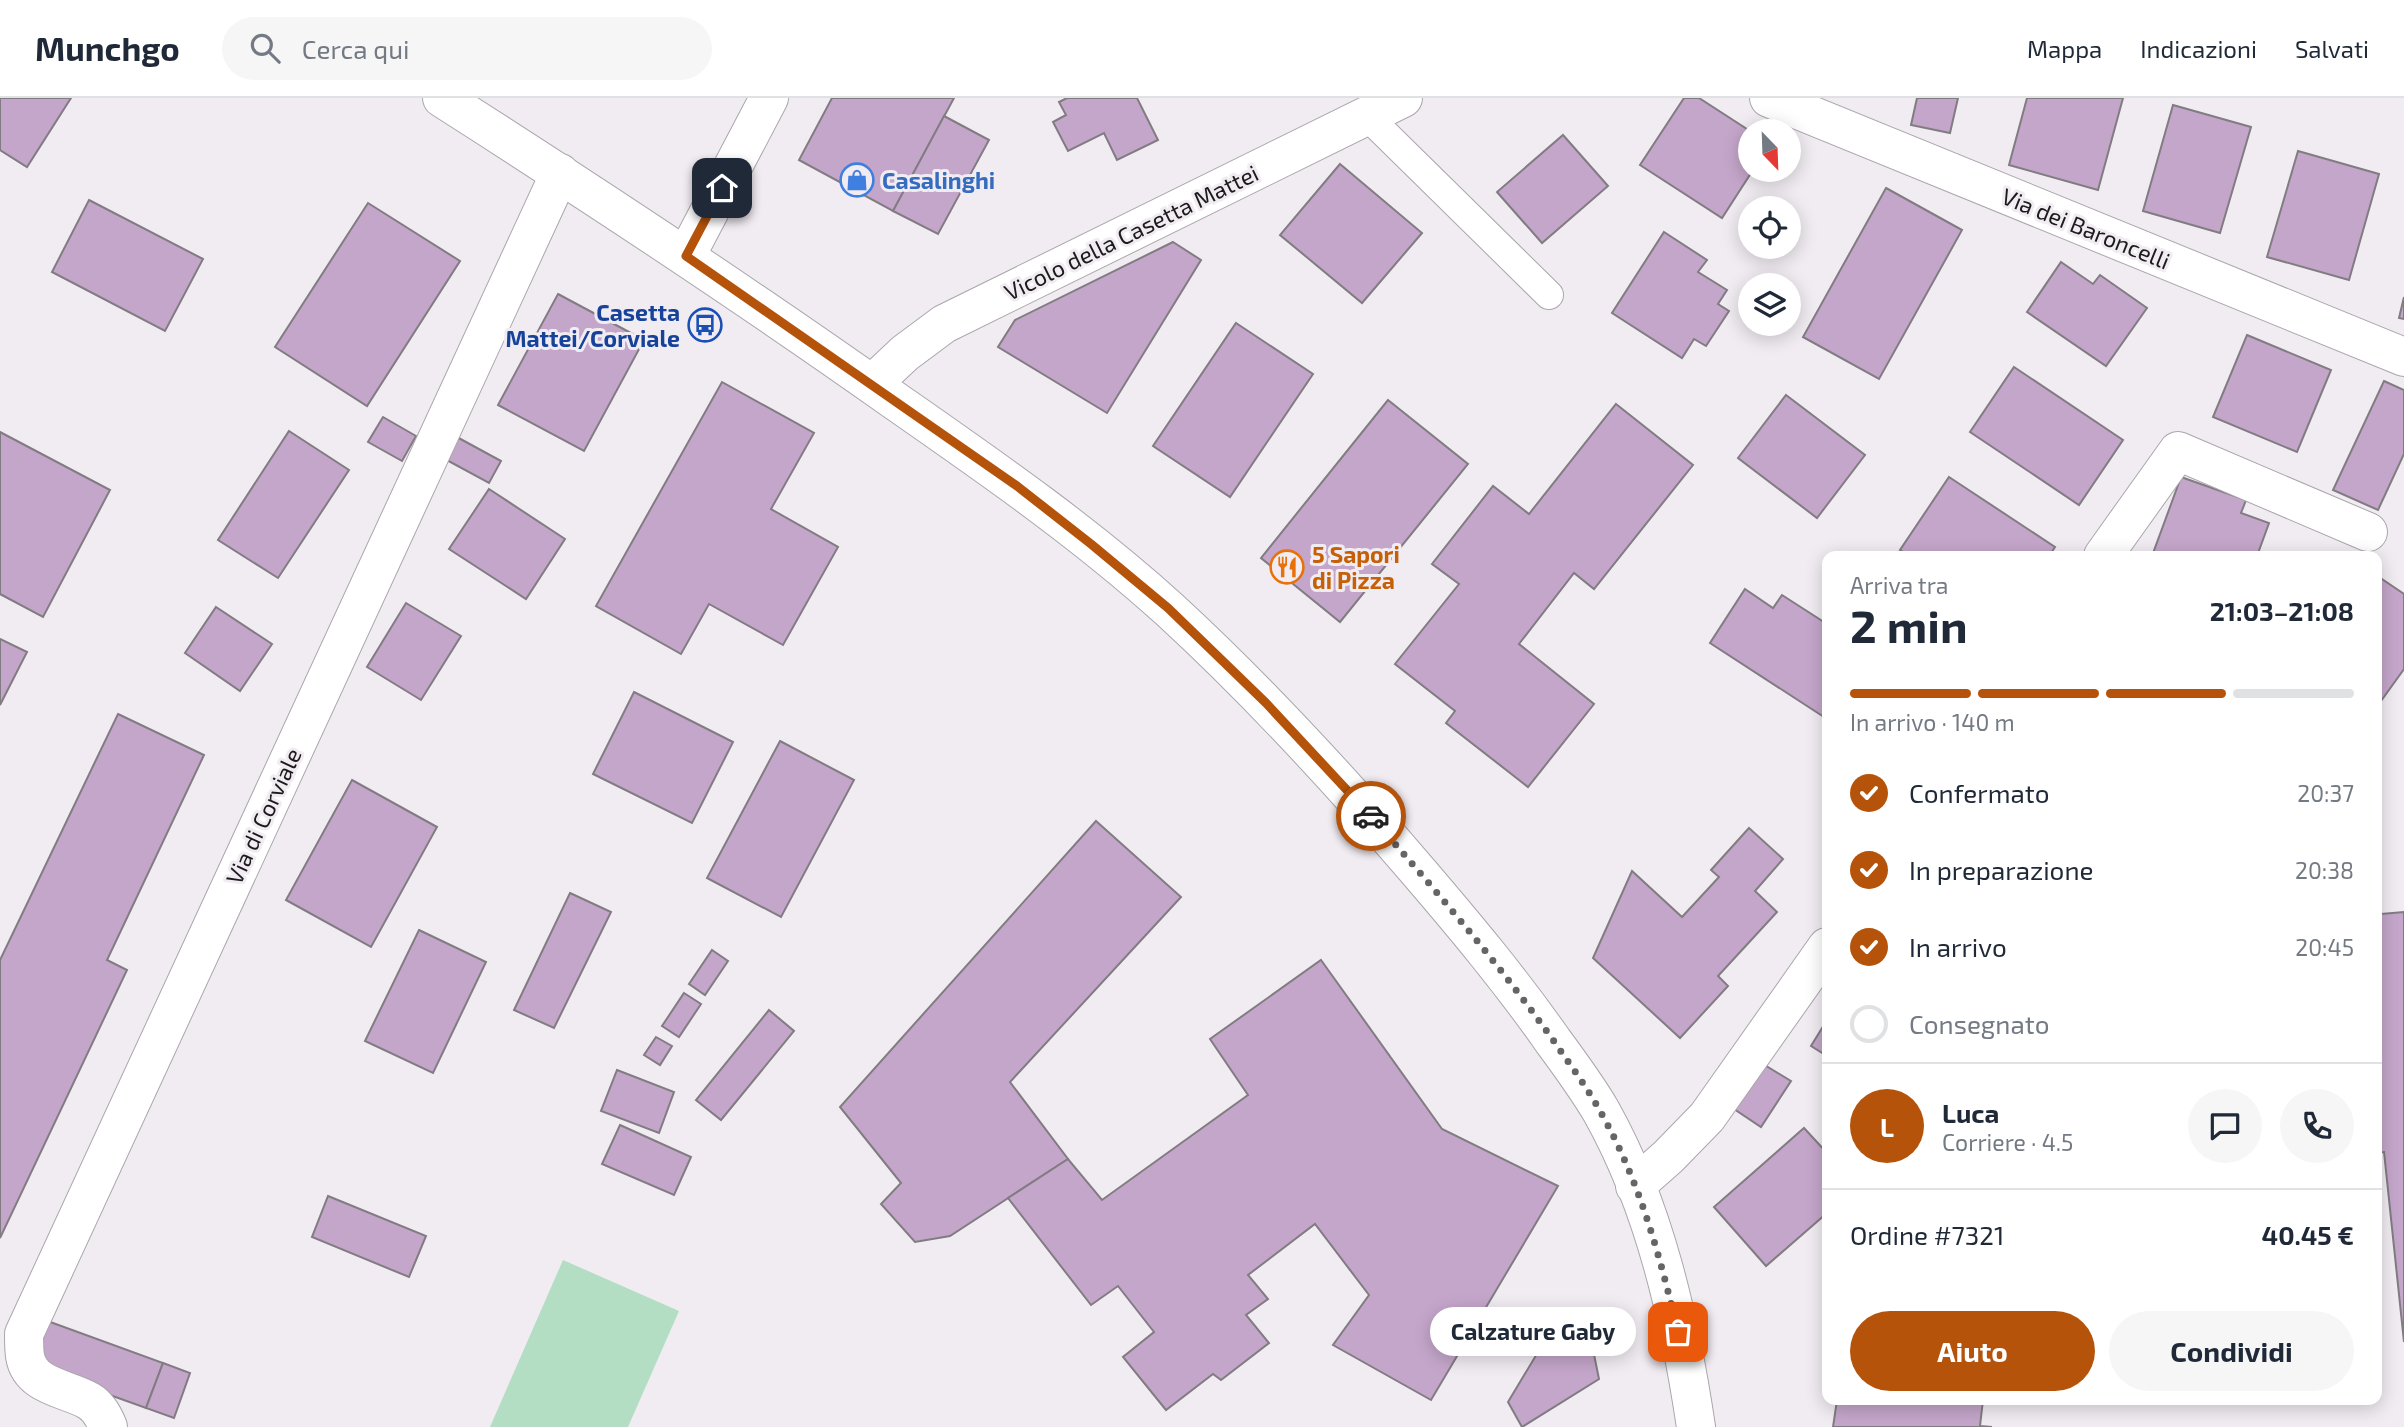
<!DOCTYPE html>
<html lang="it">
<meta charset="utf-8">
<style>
:root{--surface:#fff;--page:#f6f6f7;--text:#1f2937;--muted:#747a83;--line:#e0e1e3;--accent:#b45309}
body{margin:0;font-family:"Exo 2",sans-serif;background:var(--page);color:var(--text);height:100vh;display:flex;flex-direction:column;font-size:26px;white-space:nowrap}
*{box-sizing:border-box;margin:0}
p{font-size:23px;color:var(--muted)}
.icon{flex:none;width:38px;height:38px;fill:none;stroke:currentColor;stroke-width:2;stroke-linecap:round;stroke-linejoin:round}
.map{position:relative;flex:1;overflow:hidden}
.drawer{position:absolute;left:1822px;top:453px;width:560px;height:854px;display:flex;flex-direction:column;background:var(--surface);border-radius:14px;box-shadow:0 4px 18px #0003}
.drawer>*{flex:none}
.needle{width:46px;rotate:157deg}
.controls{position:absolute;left:1738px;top:21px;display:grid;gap:14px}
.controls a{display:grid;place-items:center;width:63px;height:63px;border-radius:50%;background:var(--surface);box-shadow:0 4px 18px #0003;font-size:35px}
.pin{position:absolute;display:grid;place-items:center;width:60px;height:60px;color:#fff;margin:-30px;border-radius:14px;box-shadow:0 4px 10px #0006}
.courier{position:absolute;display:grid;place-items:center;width:70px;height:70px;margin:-35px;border:5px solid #b45309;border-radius:50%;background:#fff;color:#222;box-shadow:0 2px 9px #0007}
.bubble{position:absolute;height:49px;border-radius:24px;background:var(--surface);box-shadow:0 4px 18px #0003;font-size:23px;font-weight:700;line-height:49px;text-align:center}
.overview em{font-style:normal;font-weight:700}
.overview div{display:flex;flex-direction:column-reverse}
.overview{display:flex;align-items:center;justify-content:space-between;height:119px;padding:0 28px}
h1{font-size:46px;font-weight:700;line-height:52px}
.bar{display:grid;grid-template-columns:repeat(4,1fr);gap:10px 7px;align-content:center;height:84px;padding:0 28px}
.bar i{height:9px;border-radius:5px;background:var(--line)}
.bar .on{background:var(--accent)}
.bar p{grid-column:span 4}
.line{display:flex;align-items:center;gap:18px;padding:0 28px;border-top:2px solid var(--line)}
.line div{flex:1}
.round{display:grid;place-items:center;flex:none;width:74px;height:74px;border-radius:37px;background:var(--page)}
ol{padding:0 28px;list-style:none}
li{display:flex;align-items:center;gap:21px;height:77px}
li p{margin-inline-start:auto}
li .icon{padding:7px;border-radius:50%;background:var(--accent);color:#fff;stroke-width:4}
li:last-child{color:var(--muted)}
li i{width:38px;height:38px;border:4px solid var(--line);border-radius:50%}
.primary-button{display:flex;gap:14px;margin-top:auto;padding:14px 28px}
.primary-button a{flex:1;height:80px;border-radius:42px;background:var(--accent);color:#fff;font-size:28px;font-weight:700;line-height:80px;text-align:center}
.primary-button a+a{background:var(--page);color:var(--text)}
header{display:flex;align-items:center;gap:42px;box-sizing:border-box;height:98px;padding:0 35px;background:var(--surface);border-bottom:2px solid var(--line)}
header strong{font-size:33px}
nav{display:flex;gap:38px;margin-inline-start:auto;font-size:24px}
.search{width:490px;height:63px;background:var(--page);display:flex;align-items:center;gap:18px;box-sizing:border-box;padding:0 24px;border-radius:38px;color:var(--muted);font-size:26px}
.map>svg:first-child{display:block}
</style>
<header>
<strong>Munchgo</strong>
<div class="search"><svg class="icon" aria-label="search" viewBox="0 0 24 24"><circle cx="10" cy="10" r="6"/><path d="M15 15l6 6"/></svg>Cerca qui</div>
<nav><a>Mappa</a><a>Indicazioni</a><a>Salvati</a></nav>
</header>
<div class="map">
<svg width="2404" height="1329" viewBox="0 0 2404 1329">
<rect width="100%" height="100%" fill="#f1ecf2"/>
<path fill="#b3dec4" d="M 563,1162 L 679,1213 L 628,1329 L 490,1329 Z"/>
<g fill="#c4a6ca" stroke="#817c82" stroke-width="2">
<path d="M 0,0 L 71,0 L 27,69 L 0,52 Z"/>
<path d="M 832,0 L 954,0 L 893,113 L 799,62 Z"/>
<path d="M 1067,0 L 1137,0 L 1158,42 L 1117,62 L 1104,35 L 1068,53 L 1053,24 L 1066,17 L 1059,4 Z"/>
<path d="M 1684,0 L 1699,0 L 1750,33 L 1750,72 L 1753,72 L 1722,120 L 1640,67 Z"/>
<path d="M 1917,0 L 1958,0 L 1950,35 L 1911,27 Z"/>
<path d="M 2027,0 L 2123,0 L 2098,92 L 2009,67 Z"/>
<path d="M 2173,7 L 2251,29 L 2220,135 L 2143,113 Z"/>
<path d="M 944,18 L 989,42 L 938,136 L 893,113 Z"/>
<path d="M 1563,37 L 1608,88 L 1542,145 L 1497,94 Z"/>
<path d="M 2298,53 L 2379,76 L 2349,182 L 2267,159 Z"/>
<path d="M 1340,66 L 1422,135 L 1362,205 L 1280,137 Z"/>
<path d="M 1886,90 L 1962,132 L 1879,281 L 1803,239 Z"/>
<path d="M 89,102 L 203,161 L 165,233 L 52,174 Z"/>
<path d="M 368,105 L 460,163 L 367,308 L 275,249 Z"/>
<path d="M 1664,134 L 1707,162 L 1698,174 L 1727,192 L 1718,206 L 1729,213 L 1706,248 L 1694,241 L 1682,260 L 1612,215 Z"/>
<path d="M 1173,144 L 1201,162 L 1107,315 L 998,249 L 1015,222 Z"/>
<path d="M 2061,164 L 2093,186 L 2100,177 L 2147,210 L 2106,268 L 2027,214 Z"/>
<path d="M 558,196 L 644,242 L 584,353 L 498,307 Z"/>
<path d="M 2404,199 L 2404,221 L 2399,220 Z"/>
<path d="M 1236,225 L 1313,276 L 1230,399 L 1153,348 Z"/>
<path d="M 2247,237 L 2331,272 L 2297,354 L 2213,319 Z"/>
<path d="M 2014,269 L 2123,342 L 2079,407 L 1970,334 Z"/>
<path d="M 2384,283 L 2404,292 L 2404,356 L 2378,412 L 2333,392 Z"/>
<path d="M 722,284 L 814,335 L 771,411 L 838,449 L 783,547 L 709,506 L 681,556 L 596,508 Z"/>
<path d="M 1786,297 L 1865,357 L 1817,420 L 1738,360 Z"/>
<path d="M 1388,302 L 1468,366 L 1340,524 L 1261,460 Z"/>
<path d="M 1616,306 L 1693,367 L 1594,491 L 1574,475 L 1519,546 L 1594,606 L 1528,689 L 1446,625 L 1455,613 L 1395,566 L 1459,486 L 1432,466 L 1493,388 L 1529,416 Z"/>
<path d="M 383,319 L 416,338 L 402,363 L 368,344 Z"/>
<path d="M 289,333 L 349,372 L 278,480 L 218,442 Z"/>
<path d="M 0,334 L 110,392 L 43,519 L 0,496 Z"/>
<path d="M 455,338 L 501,363 L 489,385 L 443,360 Z"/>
<path d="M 1949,379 L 2055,449 L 2049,458 L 1910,458 L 1900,452 Z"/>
<path d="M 2181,379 L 2246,402 L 2241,415 L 2269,425 L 2257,458 L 2152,458 Z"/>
<path d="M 489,391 L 565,441 L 526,501 L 449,451 Z"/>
<path d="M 2376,477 L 2404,496 L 2404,571 L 2376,610 Z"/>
<path d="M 1745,491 L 1773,510 L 1782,497 L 1827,526 L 1827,621 L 1710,545 Z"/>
<path d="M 406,505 L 461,538 L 421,602 L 367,569 Z"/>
<path d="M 216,509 L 272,546 L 240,593 L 185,555 Z"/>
<path d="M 0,541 L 27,554 L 0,607 Z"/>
<path d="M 634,594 L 733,644 L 692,725 L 593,676 Z"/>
<path d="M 118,616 L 204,657 L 107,862 L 127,872 L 0,1140 L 0,862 Z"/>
<path d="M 780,643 L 854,682 L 781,819 L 707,780 Z"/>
<path d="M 352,682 L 437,729 L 371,849 L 286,802 Z"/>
<path d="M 1096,723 L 1181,799 L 1010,984 L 1068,1061 L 950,1138 L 915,1144 L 881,1106 L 901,1085 L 840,1009 Z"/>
<path d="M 1749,730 L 1783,761 L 1755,793 L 1777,814 L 1718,878 L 1728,888 L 1680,940 L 1593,860 L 1632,773 L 1682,819 L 1719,779 L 1711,772 Z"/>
<path d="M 570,795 L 611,814 L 554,930 L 514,912 Z"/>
<path d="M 2376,804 L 2380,804 L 2381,816 L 2404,814 L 2404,1244 L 2384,1054 L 2376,1055 Z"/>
<path d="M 419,832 L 486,864 L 433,975 L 365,943 Z"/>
<path d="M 712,852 L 728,863 L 705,897 L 689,886 Z"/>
<path d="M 1321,862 L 1442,1031 L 1558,1088 L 1431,1302 L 1333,1247 L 1369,1197 L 1315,1126 L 1248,1177 L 1268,1201 L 1246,1217 L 1269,1245 L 1221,1282 L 1213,1276 L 1166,1312 L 1123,1259 L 1154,1234 L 1118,1188 L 1091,1207 L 1008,1100 L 1068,1061 L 1102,1102 L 1248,997 L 1210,941 Z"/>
<path d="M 684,895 L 701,906 L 679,939 L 662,928 Z"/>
<path d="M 769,912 L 794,933 L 721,1022 L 696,1002 Z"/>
<path d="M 1827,922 L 1827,958 L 1811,948 Z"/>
<path d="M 656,939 L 672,948 L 660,967 L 644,957 Z"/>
<path d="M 1763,966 L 1791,983 L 1761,1029 L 1734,1011 Z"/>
<path d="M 617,972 L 674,994 L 659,1035 L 601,1013 Z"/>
<path d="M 620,1027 L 691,1059 L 674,1097 L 602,1066 Z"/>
<path d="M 1804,1030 L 1827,1055 L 1827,1115 L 1766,1168 L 1714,1109 Z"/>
<path d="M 328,1098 L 426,1138 L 409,1179 L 312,1139 Z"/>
<path d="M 1585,1212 L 1599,1281 L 1522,1329 L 1508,1304 L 1556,1224 Z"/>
<path d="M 42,1221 L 163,1265 L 146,1310 L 43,1273 Z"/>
<path d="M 163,1265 L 190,1275 L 174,1320 L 146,1310 Z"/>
<path d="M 1837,1302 L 1983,1302 L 1980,1328 L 1992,1329 L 1833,1329 Z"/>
</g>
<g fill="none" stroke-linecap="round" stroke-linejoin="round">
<defs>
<path id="service" d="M 1367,18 L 1549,197"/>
<g id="minor">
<path d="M 1769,0 L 2404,259"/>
<path d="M 686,158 L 769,0"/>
<path d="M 872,286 L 905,255 L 944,226 L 1403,0"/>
<path d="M 2103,458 L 2178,353 L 2368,434"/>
<path d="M 1635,1088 L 1668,1059 L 1707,1019 L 1827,849"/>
<path d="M 108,1329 C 104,1319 99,1309 89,1303 C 67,1290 30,1289 25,1258 C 24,1251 24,1243 24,1236 L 560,75"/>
</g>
<path id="secondary" d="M 442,0 C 594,97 744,196 891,300 C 987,367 1083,433 1170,512 C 1258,593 1339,681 1417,772 C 1465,828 1511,883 1553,943 C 1570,966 1587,989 1601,1013 C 1655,1109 1680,1222 1696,1329"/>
</defs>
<use href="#service" stroke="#aba6ac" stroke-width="30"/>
<use href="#minor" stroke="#aba6ac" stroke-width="40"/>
<use href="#secondary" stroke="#aba6ac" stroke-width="40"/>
<use href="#service" stroke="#fff" stroke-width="28"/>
<use href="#minor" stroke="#fff" stroke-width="38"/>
<use href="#secondary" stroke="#fff" stroke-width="38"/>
</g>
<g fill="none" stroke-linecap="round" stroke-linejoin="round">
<path stroke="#676467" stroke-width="7" stroke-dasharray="0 12.6" d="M 1371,718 C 1434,791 1497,863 1553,942 C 1569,965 1586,988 1600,1013 C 1639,1081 1660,1158 1678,1234"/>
<path stroke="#b45309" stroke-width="9" d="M 722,90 L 686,158 L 1017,388 L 1091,446 L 1168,510 L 1266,605 L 1371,718"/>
</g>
<defs>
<symbol id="shop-ring" viewBox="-11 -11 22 22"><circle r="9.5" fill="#f1ecf2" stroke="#3f7fe0" stroke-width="1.5"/><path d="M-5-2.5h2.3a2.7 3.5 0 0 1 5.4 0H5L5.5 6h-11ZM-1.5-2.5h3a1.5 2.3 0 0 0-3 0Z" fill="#3f7fe0"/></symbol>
<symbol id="bus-ring" viewBox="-11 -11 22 22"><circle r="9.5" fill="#f1ecf2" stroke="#1a4fb4" stroke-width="1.5"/><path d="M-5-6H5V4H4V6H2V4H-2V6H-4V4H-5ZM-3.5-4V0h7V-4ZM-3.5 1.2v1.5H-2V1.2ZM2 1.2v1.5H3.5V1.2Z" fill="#1a4fb4"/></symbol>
<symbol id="restaurant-ring" viewBox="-11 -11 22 22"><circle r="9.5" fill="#f1ecf2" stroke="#e8710a" stroke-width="1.5"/><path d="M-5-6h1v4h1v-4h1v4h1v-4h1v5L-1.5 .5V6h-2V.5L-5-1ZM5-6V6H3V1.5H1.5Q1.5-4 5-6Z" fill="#e8710a"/></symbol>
</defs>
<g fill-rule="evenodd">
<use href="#shop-ring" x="838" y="63" width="38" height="38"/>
<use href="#bus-ring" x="686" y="208" width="38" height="38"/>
<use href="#restaurant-ring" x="1268" y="450" width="38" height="38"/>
</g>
<g text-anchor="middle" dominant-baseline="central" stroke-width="6" stroke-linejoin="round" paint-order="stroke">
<g font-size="23" font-weight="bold" fill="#366cbe" stroke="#f1ecf2" text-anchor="start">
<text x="882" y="82">Casalinghi</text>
</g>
<g font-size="23" fill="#1c1a1c" stroke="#f1ecf2">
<text transform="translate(2086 130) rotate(22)">Via dei Baroncelli</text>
<text transform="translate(1131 134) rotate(-26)">Vicolo della Casetta Mattei</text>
<text transform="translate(263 718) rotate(-65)">Via di Corviale</text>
</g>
<g font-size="23" font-weight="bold" fill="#164399" stroke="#f1ecf2" text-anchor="end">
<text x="680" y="214">Casetta<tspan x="680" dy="26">Mattei/Corviale</tspan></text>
</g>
<g font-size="23" font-weight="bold" fill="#c56008" stroke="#f1ecf2" text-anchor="start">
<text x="1312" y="456">5 Sapori<tspan x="1312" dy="26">di Pizza</tspan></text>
</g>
</g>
</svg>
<div class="controls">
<a><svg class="needle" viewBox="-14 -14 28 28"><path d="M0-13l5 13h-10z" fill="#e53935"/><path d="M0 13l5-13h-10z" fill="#747a83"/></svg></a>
<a><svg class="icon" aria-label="locate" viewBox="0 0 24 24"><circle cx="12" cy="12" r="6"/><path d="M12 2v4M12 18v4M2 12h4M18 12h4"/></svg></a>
<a><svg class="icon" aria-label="layers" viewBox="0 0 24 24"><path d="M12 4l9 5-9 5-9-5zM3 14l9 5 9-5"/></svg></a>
</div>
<div class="pin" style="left:1678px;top:1234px;background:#ea580c"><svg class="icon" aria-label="bag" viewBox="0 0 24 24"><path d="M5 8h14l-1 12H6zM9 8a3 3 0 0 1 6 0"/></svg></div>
<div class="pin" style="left:722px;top:90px;background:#1f2937"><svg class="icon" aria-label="home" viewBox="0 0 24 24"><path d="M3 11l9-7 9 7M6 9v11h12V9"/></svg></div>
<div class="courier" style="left:1371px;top:718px"><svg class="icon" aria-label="car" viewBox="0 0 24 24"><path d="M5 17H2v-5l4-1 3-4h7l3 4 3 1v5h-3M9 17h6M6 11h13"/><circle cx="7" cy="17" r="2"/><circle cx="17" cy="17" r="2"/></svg></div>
<div class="bubble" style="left:1430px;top:1209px;width:206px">Calzature Gaby</div>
<section class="drawer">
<div class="overview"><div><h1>2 min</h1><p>Arriva tra</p></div><em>21:03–21:08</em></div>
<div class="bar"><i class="on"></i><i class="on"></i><i class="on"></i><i></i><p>In arrivo · 140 m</p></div>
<ol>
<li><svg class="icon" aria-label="check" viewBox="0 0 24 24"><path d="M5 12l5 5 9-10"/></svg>Confermato<p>20:37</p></li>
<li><svg class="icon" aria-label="check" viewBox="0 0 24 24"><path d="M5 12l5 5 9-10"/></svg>In preparazione<p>20:38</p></li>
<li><svg class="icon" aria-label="check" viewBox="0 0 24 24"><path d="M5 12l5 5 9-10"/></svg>In arrivo<p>20:45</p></li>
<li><i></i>Consegnato</li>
</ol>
<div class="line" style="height:126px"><b class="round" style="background:var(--accent);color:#fff">L</b><div><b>Luca</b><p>Corriere · 4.5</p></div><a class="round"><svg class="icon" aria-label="chat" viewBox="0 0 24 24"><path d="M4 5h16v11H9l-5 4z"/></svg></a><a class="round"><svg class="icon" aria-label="phone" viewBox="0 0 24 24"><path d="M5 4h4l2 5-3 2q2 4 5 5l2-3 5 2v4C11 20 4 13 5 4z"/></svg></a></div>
<div class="line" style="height:91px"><div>Ordine #7321</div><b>40.45 €</b></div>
<div class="primary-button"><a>Aiuto</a><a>Condividi</a></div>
</section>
</div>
